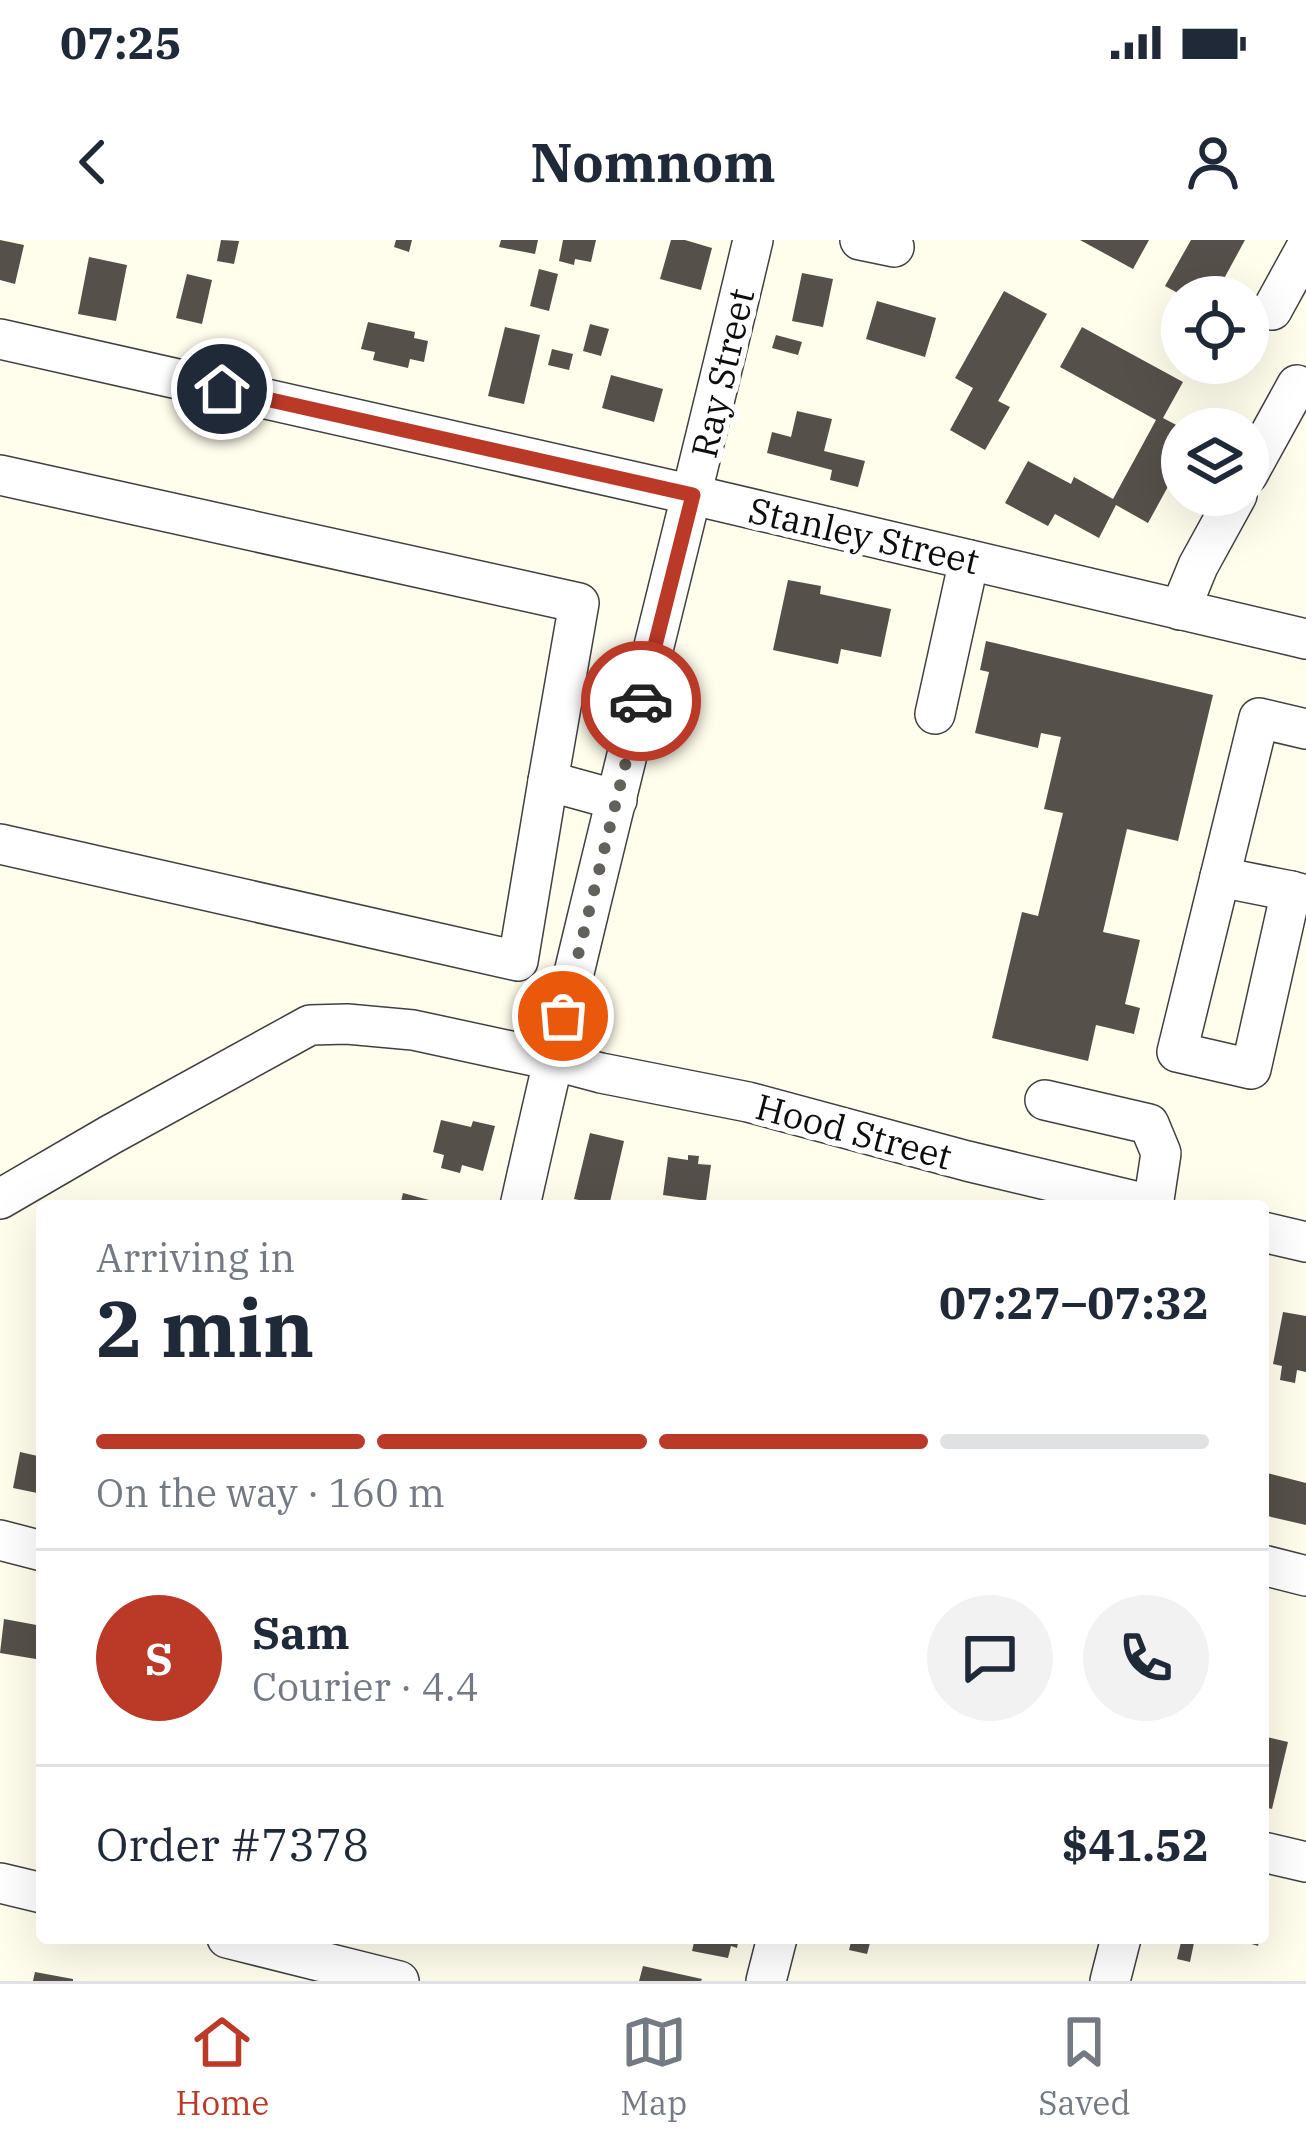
<!DOCTYPE html>
<meta charset="utf-8">
<style>
:root{--surface:#fff;--page:#f2f2f3;--text:#1f2937;--muted:#747a83;--line:#e0e1e3;--accent:#ba3927}
body{margin:0;font-family:"IBM Plex Serif",serif;background:var(--page);color:var(--text);height:100vh;display:flex;flex-direction:column;font-size:45px;white-space:nowrap}
*{box-sizing:border-box;margin:0}
p{font-size:39px;color:var(--muted)}
.icon{flex:none;width:66px;height:66px;fill:none;stroke:currentColor;stroke-width:2;stroke-linecap:round;stroke-linejoin:round}
.map{position:relative;flex:1;overflow:hidden}
.side{position:absolute;left:36px;top:960px;width:1233px;height:744px;display:flex;flex-direction:column;background:var(--surface);border-radius:12px;box-shadow:0 12px 48px #0002}
.side>*{flex:none}
.buttons{position:absolute;left:1161px;top:36px;display:grid;gap:24px}
.buttons a{display:grid;place-items:center;width:108px;height:108px;border-radius:50%;background:var(--surface);box-shadow:0 12px 48px #0002;font-size:60px}
.pin{position:absolute;display:grid;place-items:center;width:102px;height:102px;color:#fff;margin:-51px;border:6px solid #fff;border-radius:50%;box-shadow:0 3px 12px #0007}
.courier{position:absolute;display:grid;place-items:center;width:120px;height:120px;margin:-60px;border:9px solid #ba3927;border-radius:50%;background:#fff;color:#222;box-shadow:0 3px 15px #0007}
.overview em{font-style:normal;font-weight:700}
.overview div{display:flex;flex-direction:column-reverse}
.overview{display:flex;align-items:center;justify-content:space-between;height:204px;padding:0 60px}
h1{font-size:78px;font-weight:700;line-height:90px}
.bar{display:grid;grid-template-columns:repeat(4,1fr);gap:18px 12px;align-content:center;height:144px;padding:0 60px}
.bar i{height:15px;border-radius:9px;background:var(--line)}
.bar .active{background:var(--accent)}
.bar p{grid-column:span 4}
.line{display:flex;align-items:center;gap:30px;padding:0 60px;border-top:3px solid var(--line)}
.line div{flex:1}
.round{display:grid;place-items:center;flex:none;width:126px;height:126px;border-radius:63px;background:var(--page)}
.status{display:flex;justify-content:space-between;align-items:center;height:84px;padding:0 60px;background:var(--surface);direction:ltr}
.status svg{height:33px;fill:currentColor}
header{display:flex;justify-content:space-between;align-items:center;height:156px;padding:0 60px;background:var(--surface);font-size:54px;font-weight:700}
.tabs{display:flex;justify-content:space-around;align-items:center;height:168px;border-top:3px solid var(--line);background:var(--surface);font-size:33px;color:var(--muted)}
.tabs a{display:grid;justify-items:center;gap:6px}
.tabs .active{color:var(--accent)}
.map>svg:first-child{display:block}
</style>
<div class="status"><b>07:25</b><svg viewBox="0 0 49 12"><path d="M0 12V9h3v3zM5 12V6h3v6zM10 12V3h3v9zM15 12V0h3v12zM26 1h20v11H26zM47 4h2v5h-2z"/></svg></div>
<header><svg class="icon" aria-label="back" viewBox="0 0 24 24"><path d="M15 5l-7 7 7 7"/></svg>Nomnom<svg class="icon" aria-label="person" viewBox="0 0 24 24"><circle cx="12" cy="8" r="4"/><path d="M4 21q1-7 8-7t8 7"/></svg></header>
<div class="map">
<svg width="1306" height="1741" viewBox="0 0 1306 1741">
<rect width="100%" height="100%" fill="#fffeed"/>
<g fill="#555049">
<path d="M 0,0 L 24,5 L 15,44 L 0,40 Z"/>
<path d="M 221,0 L 239,1 L 234,24 L 217,21 Z"/>
<path d="M 396,0 L 412,0 L 409,12 L 394,7 Z"/>
<path d="M 501,0 L 538,0 L 535,14 L 499,7 Z"/>
<path d="M 563,0 L 596,0 L 591,22 L 575,19 L 574,25 L 559,21 Z"/>
<path d="M 671,0 L 685,0 L 712,8 L 701,50 L 660,39 Z"/>
<path d="M 1080,0 L 1149,0 L 1133,29 Z"/>
<path d="M 1191,0 L 1245,0 L 1214,57 L 1185,57 L 1165,46 Z"/>
<path d="M 89,17 L 127,25 L 116,81 L 78,74 Z"/>
<path d="M 539,29 L 558,34 L 549,71 L 530,66 Z"/>
<path d="M 802,33 L 833,39 L 823,87 L 792,81 Z"/>
<path d="M 187,34 L 212,40 L 202,84 L 176,78 Z"/>
<path d="M 1004,51 L 1047,74 L 998,161 L 1010,167 L 985,210 L 950,190 L 973,148 L 955,138 Z"/>
<path d="M 877,61 L 936,78 L 925,117 L 866,99 Z"/>
<path d="M 368,82 L 415,92 L 414,98 L 428,101 L 424,122 L 410,119 L 408,128 L 373,120 L 375,112 L 361,109 Z"/>
<path d="M 590,84 L 609,89 L 601,116 L 583,111 Z"/>
<path d="M 505,87 L 540,95 L 524,164 L 488,156 Z"/>
<path d="M 1082,87 L 1183,142 L 1163,178 L 1182,188 L 1182,221 L 1148,283 L 1116,265 L 1099,298 L 1055,274 L 1048,286 L 1005,263 L 1028,221 L 1071,244 L 1074,237 L 1113,259 L 1156,180 L 1060,127 Z"/>
<path d="M 776,95 L 802,102 L 798,115 L 772,108 Z"/>
<path d="M 552,109 L 573,114 L 569,130 L 548,125 Z"/>
<path d="M 611,135 L 663,149 L 654,182 L 602,168 Z"/>
<path d="M 797,171 L 832,179 L 824,211 L 865,221 L 858,247 L 830,240 L 832,230 L 767,213 L 772,192 L 791,197 Z"/>
<path d="M 788,340 L 821,346 L 820,354 L 891,369 L 881,417 L 841,409 L 838,424 L 773,410 Z"/>
<path d="M 986,401 L 1213,455 L 1178,601 L 1127,589 L 1103,692 L 1140,700 L 1125,764 L 1140,768 L 1134,794 L 1096,785 L 1088,821 L 992,798 L 1022,672 L 1038,676 L 1063,573 L 1044,569 L 1061,497 L 1041,493 L 1038,508 L 975,493 L 989,432 L 980,430 Z"/>
<path d="M 441,880 L 471,887 L 473,881 L 495,886 L 483,931 L 462,925 L 460,933 L 441,928 L 444,915 L 433,912 Z"/>
<path d="M 590,893 L 624,901 L 609,966 L 574,959 Z"/>
<path d="M 688,915 L 699,916 L 698,924 L 711,925 L 706,961 L 663,955 L 668,917 L 688,920 Z"/>
<path d="M 403,953 L 429,960 L 427,966 L 400,966 Z"/>
<path d="M 1283,1072 L 1306,1076 L 1306,1132 L 1297,1130 L 1295,1143 L 1280,1140 L 1282,1126 L 1273,1124 Z"/>
<path d="M 20,1212 L 42,1217 L 42,1254 L 13,1248 Z"/>
<path d="M 1263,1232 L 1306,1243 L 1306,1285 L 1263,1275 Z"/>
<path d="M 4,1379 L 42,1386 L 42,1420 L 0,1413 Z"/>
<path d="M 1263,1496 L 1288,1502 L 1272,1569 L 1263,1567 Z"/>
<path d="M 695,1698 L 739,1698 L 737,1708 L 731,1706 L 728,1718 L 692,1711 Z"/>
<path d="M 852,1698 L 871,1699 L 867,1714 L 849,1710 Z"/>
<path d="M 1182,1698 L 1195,1698 L 1190,1722 L 1177,1719 Z"/>
<path d="M 1232,1698 L 1260,1698 L 1258,1706 Z"/>
<path d="M 643,1726 L 702,1739 L 701,1741 L 639,1741 Z"/>
<path d="M 35,1732 L 73,1739 L 73,1741 L 33,1741 Z"/>
</g>
<g fill="none" stroke-linecap="round" stroke-linejoin="round">
<defs>
<g id="minor">
<path d="M 860,0 L 894,7"/>
<path d="M 1272,70 L 1306,8"/>
<path d="M 0,99 L 693,255 L 1306,399"/>
<path d="M 1248,234 L 1297,145"/>
<path d="M 0,235 L 579,363 L 548,541 L 617,560"/>
<path d="M 1180,370 L 1198,326 L 1237,255"/>
<path d="M 935,474 L 969,320"/>
<path d="M 1306,489 L 1259,478 L 1177,812 L 1251,829 L 1291,651 L 1306,655"/>
<path d="M 0,604 L 518,721 L 548,541"/>
<path d="M 1220,637 L 1291,651"/>
<path d="M 1045,860 L 1149,884 L 1161,913 L 1153,966"/>
<path d="M 0,959 L 110,895 L 310,785 L 347,784 L 413,790 L 552,820 L 601,833 L 748,862 L 967,921 L 1155,966"/>
<path d="M 520,966 C 592,643 677,322 753,0"/>
<path d="M 1263,992 L 1306,1002"/>
<path d="M 0,1300 L 42,1311"/>
<path d="M 1263,1325 L 1306,1336"/>
<path d="M 1263,1612 L 1306,1622"/>
<path d="M 0,1643 L 42,1653"/>
<path d="M 227,1698 L 399,1741"/>
<path d="M 766,1741 L 777,1698"/>
<path d="M 1110,1741 L 1121,1698"/>
</g>
</defs>
<use href="#minor" stroke="#404040" stroke-width="42"/>
<use href="#minor" stroke="#fff" stroke-width="39"/>
</g>
<g fill="none" stroke-linecap="round" stroke-linejoin="round">
<path stroke="#62615b" stroke-width="12" stroke-dasharray="0 21.6" d="M 563,776 L 641,461"/>
<path stroke="#ba3927" stroke-width="15" d="M 222,149 L 693,255 L 641,461"/>
</g>
<g text-anchor="middle" dominant-baseline="central" stroke-width="12" stroke-linejoin="round" paint-order="stroke">
<g font-size="36" fill="#0d0d0d" stroke="#fff">
<text transform="translate(722 133) rotate(-77)">Ray Street</text>
<text transform="translate(864 295) rotate(13)">Stanley Street</text>
<text transform="translate(854 891) rotate(15)">Hood Street</text>
</g>
</g>
</svg>
<div class="buttons">
<a><svg class="icon" aria-label="locate" viewBox="0 0 24 24"><circle cx="12" cy="12" r="6"/><path d="M12 2v4M12 18v4M2 12h4M18 12h4"/></svg></a>
<a><svg class="icon" aria-label="layers" viewBox="0 0 24 24"><path d="M12 4l9 5-9 5-9-5zM3 14l9 5 9-5"/></svg></a>
</div>
<div class="pin" style="left:563px;top:776px;background:#ea580c"><svg class="icon" aria-label="bag" viewBox="0 0 24 24"><path d="M5 8h14l-1 12H6zM9 8a3 3 0 0 1 6 0"/></svg></div>
<div class="pin" style="left:222px;top:149px;background:#1f2937"><svg class="icon" aria-label="home" viewBox="0 0 24 24"><path d="M3 11l9-7 9 7M6 9v11h12V9"/></svg></div>
<div class="courier" style="left:641px;top:461px"><svg class="icon" aria-label="car" viewBox="0 0 24 24"><path d="M5 17H2v-5l4-1 3-4h7l3 4 3 1v5h-3M9 17h6M6 11h13"/><circle cx="7" cy="17" r="2"/><circle cx="17" cy="17" r="2"/></svg></div>
<section class="side">
<div class="overview"><div><h1>2 min</h1><p>Arriving in</p></div><em>07:27–07:32</em></div>
<div class="bar"><i class="active"></i><i class="active"></i><i class="active"></i><i></i><p>On the way · 160 m</p></div>
<div class="line" style="height:216px"><b class="round" style="background:var(--accent);color:#fff">S</b><div><b>Sam</b><p>Courier · 4.4</p></div><a class="round"><svg class="icon" aria-label="chat" viewBox="0 0 24 24"><path d="M4 5h16v11H9l-5 4z"/></svg></a><a class="round"><svg class="icon" aria-label="phone" viewBox="0 0 24 24"><path d="M5 4h4l2 5-3 2q2 4 5 5l2-3 5 2v4C11 20 4 13 5 4z"/></svg></a></div>
<div class="line" style="height:156px"><div>Order #7378</div><b>$41.52</b></div>
</section>
</div>
<nav class="tabs">
<a class="active"><svg class="icon" aria-label="home" viewBox="0 0 24 24"><path d="M3 11l9-7 9 7M6 9v11h12V9"/></svg>Home</a>
<a><svg class="icon" aria-label="map" viewBox="0 0 24 24"><path d="M3 6l6-2 6 2 6-2v14l-6 2-6-2-6 2zM9 4v14M15 6v14"/></svg>Map</a>
<a><svg class="icon" aria-label="saved" viewBox="0 0 24 24"><path d="M7 4h10v16l-5-4-5 4z"/></svg>Saved</a>
</nav>
